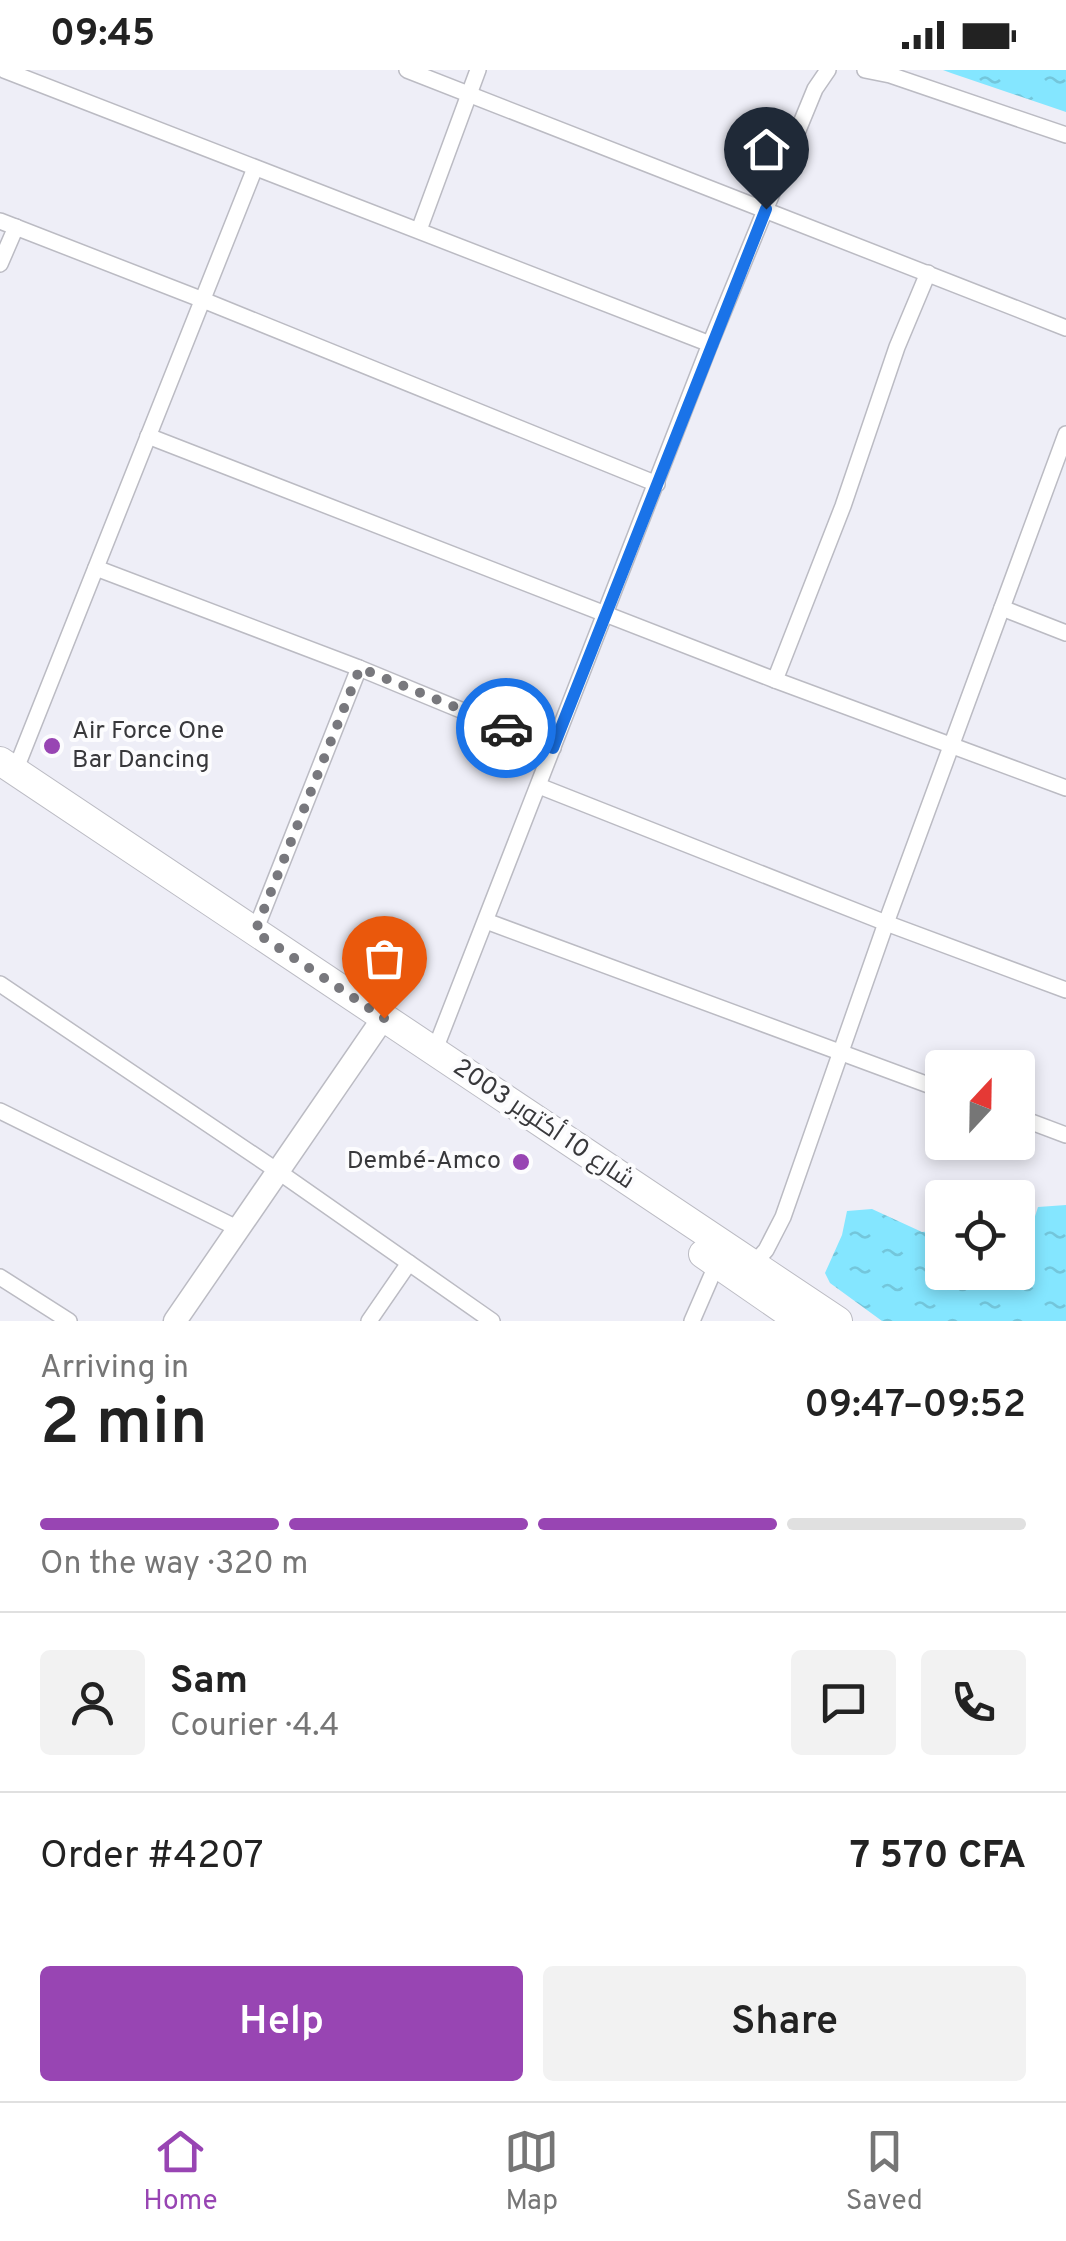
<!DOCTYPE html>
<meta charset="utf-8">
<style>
:root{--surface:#fff;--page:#f2f2f2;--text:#222;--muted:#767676;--line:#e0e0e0;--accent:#9845b3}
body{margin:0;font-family:Overpass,Cairo,sans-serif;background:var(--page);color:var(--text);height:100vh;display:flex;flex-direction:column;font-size:38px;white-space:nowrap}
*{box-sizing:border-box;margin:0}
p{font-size:32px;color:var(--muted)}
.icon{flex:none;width:55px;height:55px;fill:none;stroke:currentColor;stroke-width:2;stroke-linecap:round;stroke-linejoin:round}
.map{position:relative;height:1251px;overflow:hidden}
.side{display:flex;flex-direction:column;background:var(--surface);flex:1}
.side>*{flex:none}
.needle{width:65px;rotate:22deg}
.buttons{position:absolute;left:925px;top:980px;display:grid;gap:20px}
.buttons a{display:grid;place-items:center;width:110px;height:110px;border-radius:10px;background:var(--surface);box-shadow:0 5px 15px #0003;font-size:50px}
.pin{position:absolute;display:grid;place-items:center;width:85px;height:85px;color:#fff;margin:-102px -42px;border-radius:50% 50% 50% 0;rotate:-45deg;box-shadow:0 0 10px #0007}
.pin .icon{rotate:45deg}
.courier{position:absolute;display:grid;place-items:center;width:100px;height:100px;margin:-50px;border:8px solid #1a73e8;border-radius:50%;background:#fff;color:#222;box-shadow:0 2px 12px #0007}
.headline em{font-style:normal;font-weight:600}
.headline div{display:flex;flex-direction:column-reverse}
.headline{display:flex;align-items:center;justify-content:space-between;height:170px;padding:0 40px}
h1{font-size:65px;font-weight:600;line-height:75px}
.bar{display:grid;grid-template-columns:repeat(4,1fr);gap:15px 10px;align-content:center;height:120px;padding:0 40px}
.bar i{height:12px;border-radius:8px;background:var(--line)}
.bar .active{background:var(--accent)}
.bar p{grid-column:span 4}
.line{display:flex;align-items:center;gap:25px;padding:0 40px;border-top:2px solid var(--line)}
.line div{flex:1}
.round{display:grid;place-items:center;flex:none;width:105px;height:105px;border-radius:10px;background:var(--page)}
.button{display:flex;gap:20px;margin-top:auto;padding:20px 40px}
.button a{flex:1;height:115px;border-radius:10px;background:var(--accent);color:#fff;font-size:40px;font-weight:600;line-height:115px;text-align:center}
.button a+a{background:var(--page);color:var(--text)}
.status{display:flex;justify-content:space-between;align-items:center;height:70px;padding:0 50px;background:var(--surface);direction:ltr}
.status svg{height:28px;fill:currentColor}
.tab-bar{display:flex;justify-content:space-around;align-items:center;height:140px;border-top:2px solid var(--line);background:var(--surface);font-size:28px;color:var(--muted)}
.tab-bar a{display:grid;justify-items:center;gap:5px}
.tab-bar .active{color:var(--accent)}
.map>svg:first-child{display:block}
</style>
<div class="status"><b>09:45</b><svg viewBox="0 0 49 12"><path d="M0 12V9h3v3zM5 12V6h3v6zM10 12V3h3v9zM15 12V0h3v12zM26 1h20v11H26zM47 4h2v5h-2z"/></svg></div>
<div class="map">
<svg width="1066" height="1251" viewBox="0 0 1066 1251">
<defs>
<pattern id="water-ripples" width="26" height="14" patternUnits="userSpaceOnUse" patternTransform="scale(2.5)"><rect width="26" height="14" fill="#84e6ff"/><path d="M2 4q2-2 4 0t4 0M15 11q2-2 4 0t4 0" fill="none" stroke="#73c6db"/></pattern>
</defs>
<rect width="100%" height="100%" fill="#eeeef7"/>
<g fill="url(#water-ripples)">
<path d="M 943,0 L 1066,0 L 1066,42 L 951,3 Z"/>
<path d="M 1066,1135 L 1066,1251 L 882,1251 L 830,1213 L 825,1203 L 842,1165 L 847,1141 L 872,1139 L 922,1162 L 942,1160 L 942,1202 L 1018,1202 L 1018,1173 L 1026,1174 L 1038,1137 Z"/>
</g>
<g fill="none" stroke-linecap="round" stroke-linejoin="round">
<defs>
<g id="street">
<path d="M 4,0 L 710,274"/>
<path d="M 407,0 L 1066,258"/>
<path d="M 865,0 L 890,5 L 1066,65"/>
<path d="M 0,151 L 203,230 L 657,414"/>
<path d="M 419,160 L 478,0"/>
<path d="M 0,194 L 16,157"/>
<path d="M 148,366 L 775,610 L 1066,718"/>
<path d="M 96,498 L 359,598 L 553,678"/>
<path d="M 1002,538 L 1066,563"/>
<path d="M 775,610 L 843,436 L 897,277 L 928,203"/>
<path d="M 15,701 L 255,98"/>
<path d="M 539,716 L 886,853 L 1066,920"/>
<path d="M 486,851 L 942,1020"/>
<path d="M 255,861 L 359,598"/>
<path d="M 0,914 L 279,1102 L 492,1251"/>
<path d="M 434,982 L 710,274 L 815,19 L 828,0"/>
<path d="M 0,1041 L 239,1159"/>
<path d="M 1018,1047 L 1066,1065"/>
<path d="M 749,1199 L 766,1180 L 783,1147 L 886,853 L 1066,364"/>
<path d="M 0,1207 L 69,1251"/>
<path d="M 369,1251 L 409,1193"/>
<path d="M 692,1251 L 718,1191"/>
</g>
<path id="secondary" d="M 175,1251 L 384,947"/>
<g id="highway">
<path d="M 0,691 L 838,1251"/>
<path d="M 703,1184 L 800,1251"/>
</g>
</defs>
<use href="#street" stroke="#bbbbc3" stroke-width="18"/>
<use href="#secondary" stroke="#bbbbc3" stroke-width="25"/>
<use href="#highway" stroke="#bbbbc3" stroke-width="30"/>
<use href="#street" stroke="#fff" stroke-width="15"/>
<use href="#secondary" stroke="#fff" stroke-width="22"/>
<use href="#highway" stroke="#fff" stroke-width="28"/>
</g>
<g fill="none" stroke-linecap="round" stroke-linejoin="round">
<path stroke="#78787d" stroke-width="10" stroke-dasharray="0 18" d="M 384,948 L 255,862 L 360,598 L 506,658"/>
<path stroke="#1a73e8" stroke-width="12" d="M 506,658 L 553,678 L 766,139"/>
</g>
<g fill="#9845b3" stroke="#fcfcfe" stroke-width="4">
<circle cx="52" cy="676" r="10"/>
<circle cx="521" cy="1092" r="10"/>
</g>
<g text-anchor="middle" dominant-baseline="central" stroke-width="8" stroke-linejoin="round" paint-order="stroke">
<g font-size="25" fill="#38383b" stroke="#fcfcfe" text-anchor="start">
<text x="72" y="662">Air Force One<tspan x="72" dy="29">Bar Dancing</tspan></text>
<text x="501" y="1092" text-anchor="end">Dembé-Amco</text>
</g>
<g font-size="25" fill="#38383b" stroke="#fcfcfe">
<text transform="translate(543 1055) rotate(34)">شارع 10 أكتوبر 2003</text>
</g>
</g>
</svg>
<div class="buttons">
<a><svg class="needle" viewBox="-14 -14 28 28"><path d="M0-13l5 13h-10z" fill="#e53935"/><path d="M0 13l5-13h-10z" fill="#767676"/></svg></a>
<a><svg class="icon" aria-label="locate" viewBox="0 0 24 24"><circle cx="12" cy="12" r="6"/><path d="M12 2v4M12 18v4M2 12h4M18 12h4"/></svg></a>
</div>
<div class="pin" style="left:384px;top:948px;background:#ea580c"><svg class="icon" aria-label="bag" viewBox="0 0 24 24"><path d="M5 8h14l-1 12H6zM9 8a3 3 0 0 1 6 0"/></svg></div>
<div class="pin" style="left:766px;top:139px;background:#1f2937"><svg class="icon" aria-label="home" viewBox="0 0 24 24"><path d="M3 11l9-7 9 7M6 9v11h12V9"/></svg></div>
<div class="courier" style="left:506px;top:658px"><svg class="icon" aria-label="car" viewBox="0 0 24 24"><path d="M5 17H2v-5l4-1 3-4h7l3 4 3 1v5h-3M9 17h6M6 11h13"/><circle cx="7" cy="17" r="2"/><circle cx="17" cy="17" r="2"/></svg></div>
</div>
<section class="side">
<div class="headline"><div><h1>2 min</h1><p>Arriving in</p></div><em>09:47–09:52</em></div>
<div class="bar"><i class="active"></i><i class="active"></i><i class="active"></i><i></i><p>On the way · 320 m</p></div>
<div class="line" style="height:180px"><a class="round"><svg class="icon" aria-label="person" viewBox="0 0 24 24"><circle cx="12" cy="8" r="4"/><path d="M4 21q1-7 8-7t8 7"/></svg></a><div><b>Sam</b><p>Courier · 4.4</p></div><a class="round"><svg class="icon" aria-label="chat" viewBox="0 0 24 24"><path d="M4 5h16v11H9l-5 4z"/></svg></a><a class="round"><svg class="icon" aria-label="phone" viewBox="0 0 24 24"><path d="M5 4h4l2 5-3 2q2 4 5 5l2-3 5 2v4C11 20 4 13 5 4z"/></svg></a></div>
<div class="line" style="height:130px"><div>Order #4207</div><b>7 570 CFA</b></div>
<div class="button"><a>Help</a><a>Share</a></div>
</section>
<nav class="tab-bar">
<a class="active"><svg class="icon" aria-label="home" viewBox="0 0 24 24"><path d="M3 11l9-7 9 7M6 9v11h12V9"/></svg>Home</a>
<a><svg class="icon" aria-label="map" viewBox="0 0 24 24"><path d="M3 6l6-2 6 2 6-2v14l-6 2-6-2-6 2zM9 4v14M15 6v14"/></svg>Map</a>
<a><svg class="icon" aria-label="saved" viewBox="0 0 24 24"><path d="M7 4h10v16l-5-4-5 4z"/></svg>Saved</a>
</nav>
